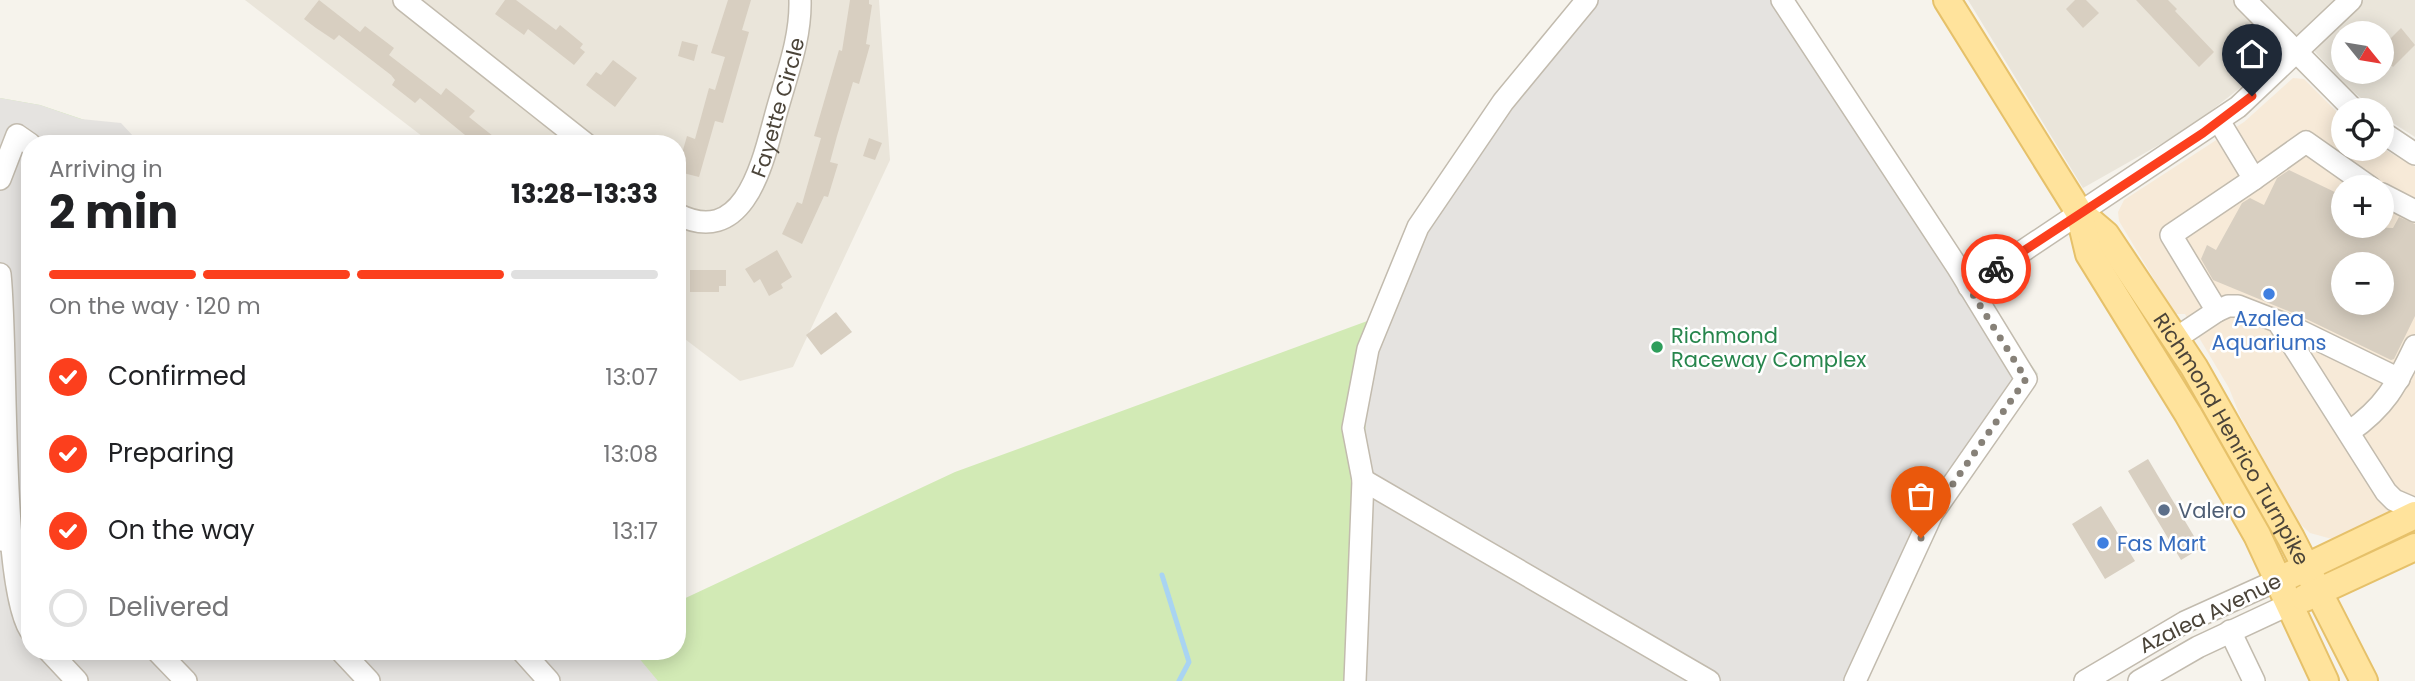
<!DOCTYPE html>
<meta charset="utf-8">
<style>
:root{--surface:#fff;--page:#f2f2f2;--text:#202124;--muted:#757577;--line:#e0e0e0;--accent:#fc3f1d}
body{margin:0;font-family:Poppins,sans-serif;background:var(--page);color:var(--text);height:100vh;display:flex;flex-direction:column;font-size:26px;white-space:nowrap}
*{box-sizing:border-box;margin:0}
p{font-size:23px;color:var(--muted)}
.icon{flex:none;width:38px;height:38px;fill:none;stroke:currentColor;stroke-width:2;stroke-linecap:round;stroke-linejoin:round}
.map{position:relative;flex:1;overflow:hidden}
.sheet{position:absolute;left:21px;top:135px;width:665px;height:525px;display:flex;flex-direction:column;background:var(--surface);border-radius:28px;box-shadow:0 4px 18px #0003}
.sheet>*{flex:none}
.needle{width:46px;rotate:120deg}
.fabs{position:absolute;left:2331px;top:21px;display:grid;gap:14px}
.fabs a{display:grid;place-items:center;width:63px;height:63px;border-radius:50%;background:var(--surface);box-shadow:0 4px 18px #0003;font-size:35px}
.pin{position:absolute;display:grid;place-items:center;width:60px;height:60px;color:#fff;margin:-72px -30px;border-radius:50% 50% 50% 0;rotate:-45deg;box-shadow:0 0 7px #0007}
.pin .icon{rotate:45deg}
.courier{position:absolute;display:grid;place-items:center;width:70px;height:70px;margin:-35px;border:5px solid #fc3f1d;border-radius:50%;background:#fff;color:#222;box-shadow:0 2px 9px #0007}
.head em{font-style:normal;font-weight:700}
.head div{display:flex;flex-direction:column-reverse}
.head{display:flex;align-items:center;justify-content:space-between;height:119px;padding:0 28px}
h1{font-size:46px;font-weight:700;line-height:52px}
.bar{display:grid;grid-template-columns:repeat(4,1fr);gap:10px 7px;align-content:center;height:84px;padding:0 28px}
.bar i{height:9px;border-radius:5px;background:var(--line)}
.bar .current{background:var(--accent)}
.bar p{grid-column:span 4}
ol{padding:0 28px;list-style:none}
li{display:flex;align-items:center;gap:21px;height:77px}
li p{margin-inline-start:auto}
li .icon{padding:7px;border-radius:50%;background:var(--accent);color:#fff;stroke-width:4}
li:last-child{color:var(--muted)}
li i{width:38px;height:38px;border:4px solid var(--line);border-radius:50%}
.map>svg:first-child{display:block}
</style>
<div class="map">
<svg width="2415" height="681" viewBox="0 0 2415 681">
<rect width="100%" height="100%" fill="#f6f3ec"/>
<g fill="#eae5da" fill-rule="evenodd">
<path d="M 245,0 L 879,0 L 890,160 L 793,367 L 740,381 L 677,333 L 677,144 L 431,143 Z"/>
<path d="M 1968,0 L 2415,0 L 2415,137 L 2382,116 L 2382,110 L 2376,110 L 2350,89 L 2298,34 L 2245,84 L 2189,128 L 2083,188 ZM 2343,33 L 2382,33 L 2382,72 L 2343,72 Z"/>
</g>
<path fill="#f7ead8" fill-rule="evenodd" d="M 2293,78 L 2304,79 L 2343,118 L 2343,149 L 2382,148 L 2415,167 L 2415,500 L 2342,537 L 2332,539 L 2310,533 L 2298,522 L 2241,418 L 2229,388 L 2185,314 L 2175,314 L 2119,221 L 2118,212 L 2124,200 L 2244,122 ZM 2343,187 L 2382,187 L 2382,226 L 2343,226 ZM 2343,264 L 2382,264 L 2382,303 L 2343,303 Z"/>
<path fill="#d2eab5" d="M 0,98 L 40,105 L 153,143 L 30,144 L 30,651 L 677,651 L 677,602 L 955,472 L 1370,320 L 1987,306 L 2038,374 L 1984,437 L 1855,681 L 0,681 Z"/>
<g fill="#e5e3e0">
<path d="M 1590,0 L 1787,0 L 1987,306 L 2038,374 L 1984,437 L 1855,681 L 1355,681 L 1370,320 L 1484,141 Z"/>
<path d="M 0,98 L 40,105 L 81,119 L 121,123 L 134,137 L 153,143 L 30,144 L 30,651 L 633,651 L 658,681 L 0,681 Z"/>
</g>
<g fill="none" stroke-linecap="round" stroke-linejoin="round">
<path stroke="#a9d4f2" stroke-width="5" d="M 1162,575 L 1189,662 L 1179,681"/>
</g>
<g fill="#d8cfc1" fill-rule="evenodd">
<path d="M 319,0 L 360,32 L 365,26 L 394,48 L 389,55 L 441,95 L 446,88 L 475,111 L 469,117 L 503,144 L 476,144 L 420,98 L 415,103 L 392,85 L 395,80 L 391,75 L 339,35 L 334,40 L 316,28 L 304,19 Z"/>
<path d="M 505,0 L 516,0 L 556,30 L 560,25 L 583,44 L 580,48 L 585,52 L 574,65 L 528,29 L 524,35 L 495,14 Z"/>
<path d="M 728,0 L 751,0 L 742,30 L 749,32 L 723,123 L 715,121 L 699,177 L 683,173 L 685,166 L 679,164 L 687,136 L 695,139 L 709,88 L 715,90 L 725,57 L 711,53 Z"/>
<path d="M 850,0 L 869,0 L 869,4 L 872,5 L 866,44 L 870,45 L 859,84 L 853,82 L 837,136 L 830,162 L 838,164 L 828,197 L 824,196 L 802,244 L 782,234 L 797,202 L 802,204 L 821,138 L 814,136 L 839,50 L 842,51 Z"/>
<path d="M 2075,0 L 2086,0 L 2099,13 L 2083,28 L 2066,9 Z"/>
<path d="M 2136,0 L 2168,0 L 2177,9 L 2175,11 L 2214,52 L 2199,67 Z"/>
<path d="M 2401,28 L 2415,45 L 2393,67 L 2382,56 L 2382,47 Z"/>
<path d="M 682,41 L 698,45 L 694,61 L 678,56 Z"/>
<path d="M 613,60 L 637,78 L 615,107 L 586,85 L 596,72 L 601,75 Z"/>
<path d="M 869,138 L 882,143 L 875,160 L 863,156 Z"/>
<path d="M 2289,170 L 2343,196 L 2343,226 L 2393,228 L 2399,217 L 2415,224 L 2415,316 L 2394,359 L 2391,360 L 2298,315 L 2213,280 L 2201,259 L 2207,245 L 2216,250 L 2242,203 L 2250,198 L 2264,205 L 2277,178 ZM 2343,264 L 2382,264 L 2382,303 L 2343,303 Z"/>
<path d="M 777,250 L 792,277 L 781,284 L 783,288 L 769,296 L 760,279 L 754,283 L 745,269 Z"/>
<path d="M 690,270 L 726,270 L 726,286 L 719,286 L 719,292 L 690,292 Z"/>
<path d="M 836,312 L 852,332 L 821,355 L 806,335 Z"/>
<path d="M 2148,459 L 2201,548 L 2181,560 L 2128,471 Z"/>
<path d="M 2101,506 L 2135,561 L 2105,579 L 2072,524 Z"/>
</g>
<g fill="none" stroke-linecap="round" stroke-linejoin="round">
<defs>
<g id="minor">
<path d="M 404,0 L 586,144"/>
<path d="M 1782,0 L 1958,268 L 2026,379 L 1932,514 L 1855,681"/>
<path d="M 2245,0 L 2354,110"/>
<path d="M 2382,132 L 2415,154"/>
<path d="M 0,179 L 17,135 L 30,144"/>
<path d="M 2254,179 L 2306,142 L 2370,187"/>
<path d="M 2382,194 L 2415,211"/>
<path id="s1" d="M 677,214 C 747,250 764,156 777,110 C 787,74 801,38 800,0"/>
<path d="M 0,274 C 8,348 0,582 30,630"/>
<path d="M 1969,287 L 2238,107 L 2351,0"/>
<path d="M 2217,311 L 2228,306 L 2238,306 L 2292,327 L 2399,379"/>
<path d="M 2280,325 L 2386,492 L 2394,500 L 2415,509"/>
<path d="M 2175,339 L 2217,311 L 2171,235 L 2254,179 L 2219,121"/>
<path d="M 2349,432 C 2385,407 2396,386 2415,346"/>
<path d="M 1363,480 L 1709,681"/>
<path d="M 0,540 L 30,542"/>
<path d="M 2230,631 L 2254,681"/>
<path d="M 49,651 L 77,681"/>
<path d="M 157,651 L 186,681"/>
<path d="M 341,651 L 369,681"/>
<path d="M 522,651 L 549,681"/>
<path d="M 1355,681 L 1363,480 L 1353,428 L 1368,349 L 1418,227 L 1503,102 L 1587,0"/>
<path d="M 2085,681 L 2185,622 L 2278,580"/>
<path d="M 2139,681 L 2198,647 L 2290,604"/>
</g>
<g id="major">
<path id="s2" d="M 1947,0 L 2079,212 L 2106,235 L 2194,367 L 2291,538 L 2364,681"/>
<path d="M 2079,212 L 2089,254 L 2188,414 L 2257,535 L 2325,681"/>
<path d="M 2290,575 L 2415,515"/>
<path d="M 2305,598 L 2415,547"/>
</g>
</defs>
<use href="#minor" stroke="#c2bbae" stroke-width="24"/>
<use href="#major" stroke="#e6c16a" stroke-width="30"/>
<use href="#minor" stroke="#fff" stroke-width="21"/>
<use href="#major" stroke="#ffe39c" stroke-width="26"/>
</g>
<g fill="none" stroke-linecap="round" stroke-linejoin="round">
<path stroke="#878178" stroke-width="7" stroke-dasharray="0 12.6" d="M 1921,538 L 1932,514 L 2026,379 L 1969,288 L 1996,269"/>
<path stroke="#fc3f1d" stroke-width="9" d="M 1996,269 L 2203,133 L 2252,96"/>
</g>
<g fill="#3f7fe0" stroke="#fff" stroke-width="2.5">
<circle cx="2269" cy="294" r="7"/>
<circle cx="2103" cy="543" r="7"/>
</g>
<circle fill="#2e9e5b" stroke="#fff" stroke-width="2.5" cx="1657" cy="347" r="7"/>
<circle fill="#5c6f8a" stroke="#fff" stroke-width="2.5" cx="2164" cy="510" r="7"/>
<g text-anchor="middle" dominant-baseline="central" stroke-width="5" stroke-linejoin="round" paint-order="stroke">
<g font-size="21" fill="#4b4439" stroke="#fff">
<text stroke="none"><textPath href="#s1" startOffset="175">Fayette Circle</textPath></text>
<text stroke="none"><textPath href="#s2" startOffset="525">Richmond Henrico Turnpike</textPath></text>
<text transform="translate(2210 613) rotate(-26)">Azalea Avenue</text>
</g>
<g font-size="21" fill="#366cbe" stroke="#fff">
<text x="2269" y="318">Azalea<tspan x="2269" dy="24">Aquariums</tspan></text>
<text x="2117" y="543" text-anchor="start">Fas Mart</text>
</g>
<g font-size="21" fill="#27864d" stroke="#fff" text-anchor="start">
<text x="1671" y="335">Richmond<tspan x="1671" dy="24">Raceway Complex</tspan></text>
</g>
<g font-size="21" fill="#4e5e75" stroke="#fff" text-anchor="start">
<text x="2178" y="510">Valero</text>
</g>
</g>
</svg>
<div class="fabs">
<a><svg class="needle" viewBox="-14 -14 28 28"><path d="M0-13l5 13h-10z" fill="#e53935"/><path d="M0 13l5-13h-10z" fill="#757577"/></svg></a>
<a><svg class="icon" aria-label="locate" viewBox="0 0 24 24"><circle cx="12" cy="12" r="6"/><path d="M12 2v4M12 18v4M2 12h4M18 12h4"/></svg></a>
<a>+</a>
<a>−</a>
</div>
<div class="pin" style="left:1921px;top:538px;background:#ea580c"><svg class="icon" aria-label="bag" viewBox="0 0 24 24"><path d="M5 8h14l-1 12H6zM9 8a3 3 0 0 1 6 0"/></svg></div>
<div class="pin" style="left:2252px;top:96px;background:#1f2937"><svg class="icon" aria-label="home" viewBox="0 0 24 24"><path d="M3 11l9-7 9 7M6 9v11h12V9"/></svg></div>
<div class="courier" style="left:1996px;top:269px"><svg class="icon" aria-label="bike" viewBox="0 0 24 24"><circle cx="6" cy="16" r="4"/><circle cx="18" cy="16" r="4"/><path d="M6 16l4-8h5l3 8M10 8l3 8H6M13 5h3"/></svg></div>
<section class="sheet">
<div class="head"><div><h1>2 min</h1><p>Arriving in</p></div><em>13:28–13:33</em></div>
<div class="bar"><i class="current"></i><i class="current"></i><i class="current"></i><i></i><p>On the way · 120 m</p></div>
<ol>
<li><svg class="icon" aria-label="check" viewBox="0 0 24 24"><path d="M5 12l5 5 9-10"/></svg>Confirmed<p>13:07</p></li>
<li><svg class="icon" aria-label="check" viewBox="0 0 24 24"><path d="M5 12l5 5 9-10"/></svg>Preparing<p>13:08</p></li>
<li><svg class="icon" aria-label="check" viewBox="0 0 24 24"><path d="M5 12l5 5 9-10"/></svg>On the way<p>13:17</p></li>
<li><i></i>Delivered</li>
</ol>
</section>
</div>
